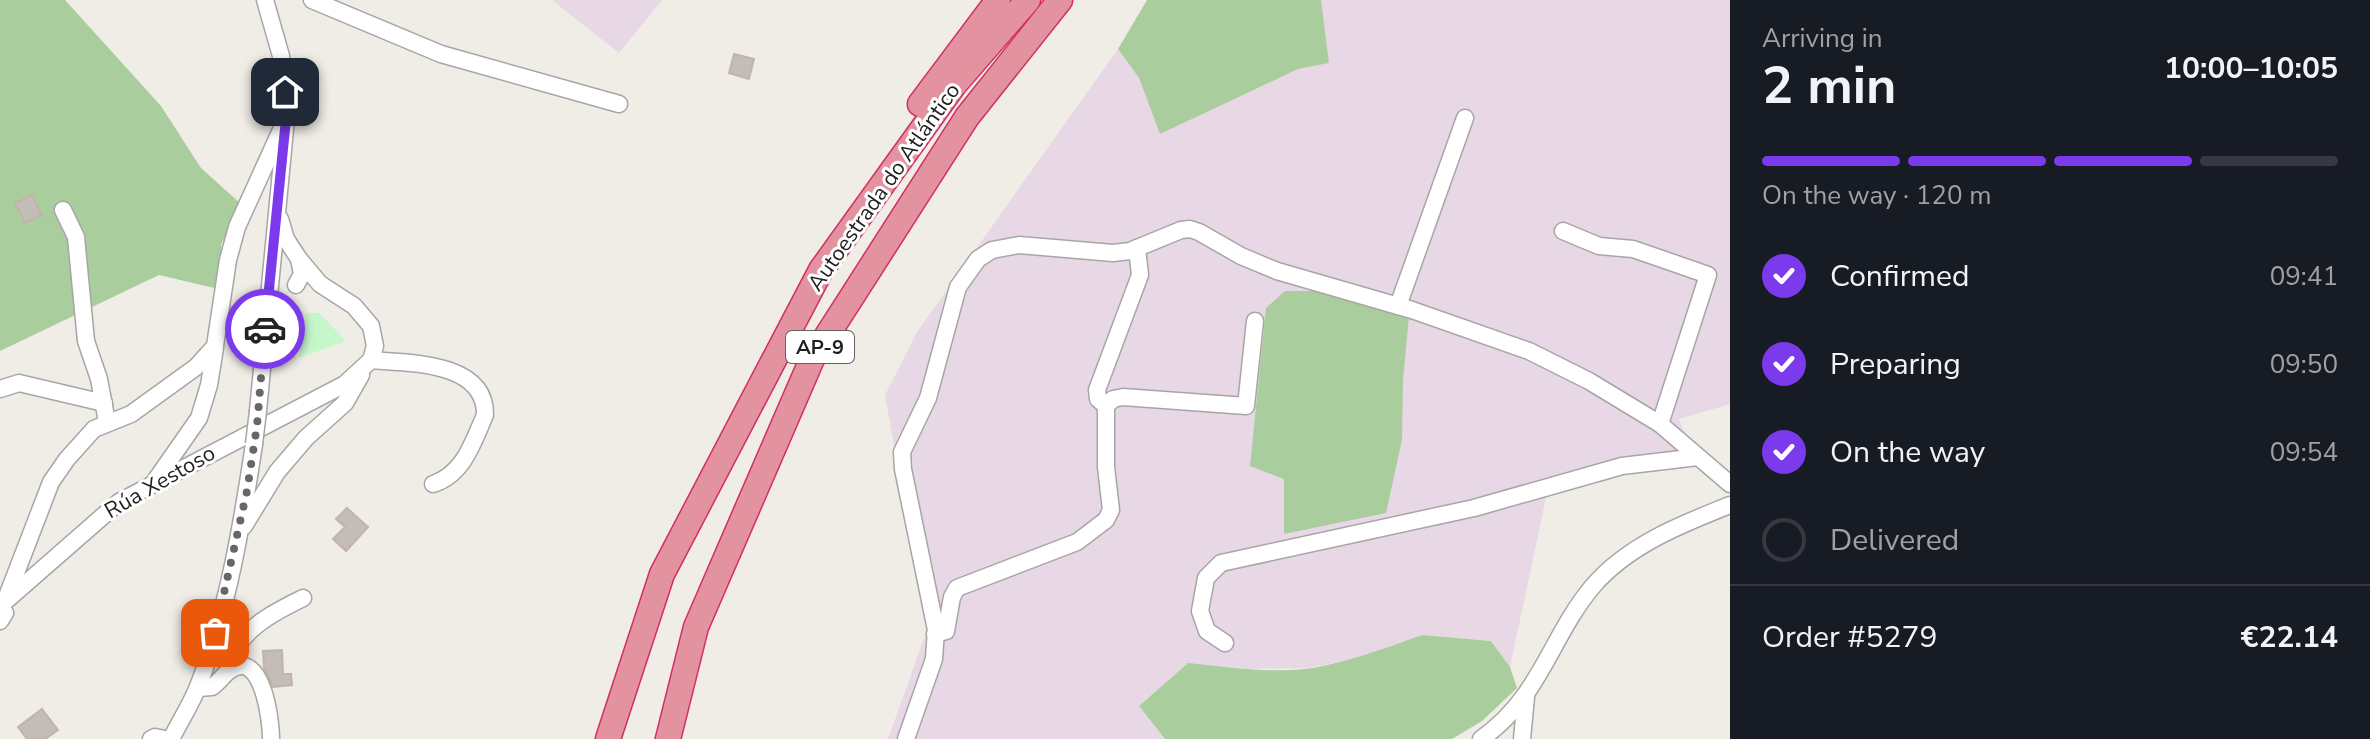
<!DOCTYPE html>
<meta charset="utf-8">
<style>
:root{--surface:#171b24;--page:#242831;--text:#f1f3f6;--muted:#9ea1a6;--line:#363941;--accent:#7c3aed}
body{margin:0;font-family:"Nunito Sans",sans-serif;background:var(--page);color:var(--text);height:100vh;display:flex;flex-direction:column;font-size:30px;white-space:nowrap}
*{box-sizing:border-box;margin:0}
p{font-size:26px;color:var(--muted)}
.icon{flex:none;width:44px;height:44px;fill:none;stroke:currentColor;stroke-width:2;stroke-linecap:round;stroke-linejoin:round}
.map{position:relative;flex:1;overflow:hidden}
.drawer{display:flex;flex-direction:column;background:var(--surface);width:640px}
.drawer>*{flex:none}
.pin{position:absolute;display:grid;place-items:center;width:68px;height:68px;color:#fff;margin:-34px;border-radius:16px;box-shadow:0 4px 12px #0006}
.courier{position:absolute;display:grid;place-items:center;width:80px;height:80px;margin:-40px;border:6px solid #7c3aed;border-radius:50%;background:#fff;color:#222;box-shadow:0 2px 10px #0007}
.summary em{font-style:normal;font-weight:700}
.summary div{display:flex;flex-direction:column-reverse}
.summary{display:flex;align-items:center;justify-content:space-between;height:136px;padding:0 32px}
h1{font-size:52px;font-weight:700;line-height:60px}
.bar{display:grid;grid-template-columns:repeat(4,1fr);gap:12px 8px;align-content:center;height:96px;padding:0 32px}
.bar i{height:10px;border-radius:6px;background:var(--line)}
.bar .on{background:var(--accent)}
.bar p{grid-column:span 4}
.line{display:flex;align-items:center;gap:20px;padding:0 32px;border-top:2px solid var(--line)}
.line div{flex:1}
ol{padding:0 32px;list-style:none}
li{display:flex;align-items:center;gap:24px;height:88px}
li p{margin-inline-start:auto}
li .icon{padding:8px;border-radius:50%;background:var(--accent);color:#fff;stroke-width:4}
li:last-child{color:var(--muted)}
li i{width:44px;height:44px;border:4px solid var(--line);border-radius:50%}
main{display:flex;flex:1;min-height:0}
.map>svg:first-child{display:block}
</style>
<main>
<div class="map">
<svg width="1730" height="739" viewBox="0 0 1730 739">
<rect width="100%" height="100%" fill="#f0ede6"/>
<g fill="#e8d8e5">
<path d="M 552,0 L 662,0 L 619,53 Z"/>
<path d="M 1321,0 L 1730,0 L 1730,404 L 1679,419 L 1698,466 L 1672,465 L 1610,473 L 1547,493 L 1510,667 L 1491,641 L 1422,635 L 1359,658 L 1310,668 L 1249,669 L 1187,664 L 1139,706 L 1165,739 L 888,739 L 927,630 L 885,395 L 917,332 L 1118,49 L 1139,78 L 1160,133 L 1298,69 L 1328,63 Z"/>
</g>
<g fill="#aacd9d">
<path d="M 0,0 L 65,0 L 161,106 L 201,168 L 241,204 L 221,245 L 227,291 L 159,275 L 0,351 Z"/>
<path d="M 1147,0 L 1321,0 L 1329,63 L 1298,69 L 1160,134 L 1139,78 L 1118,49 Z"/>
<path d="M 1285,291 L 1319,291 L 1409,317 L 1403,379 L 1402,440 L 1386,513 L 1284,534 L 1284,479 L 1250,466 L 1266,308 Z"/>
<path d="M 1422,635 L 1491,641 L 1510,667 L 1517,688 L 1482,721 L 1452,739 L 1165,739 L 1139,706 L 1188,663 C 1228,667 1273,674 1313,668 C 1351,661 1386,648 1422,635 Z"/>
</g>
<path fill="#c6f7ca" d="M 306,313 L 319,313 L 346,341 L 299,358 Z"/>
<g fill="#c4bcb6" stroke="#c1b4a9" stroke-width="2">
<path d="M 734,54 L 754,59 L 749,79 L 729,73 Z"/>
<path d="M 32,195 L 42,215 L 25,223 L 15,203 Z"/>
<path d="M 347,508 L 368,527 L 346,551 L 333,539 L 345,527 L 336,519 Z"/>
<path d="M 282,650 L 283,674 L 291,674 L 292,685 L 273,687 L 264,668 L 263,651 Z"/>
<path d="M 42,709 L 58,730 L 45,739 L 27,739 L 18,727 Z"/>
</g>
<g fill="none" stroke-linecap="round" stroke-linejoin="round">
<defs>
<g id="minor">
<path d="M 312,0 L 441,54 L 619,104"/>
<path d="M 63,210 L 76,237 L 86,341 L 99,379 L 107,422"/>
<path d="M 280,219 L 286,239 L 299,259 L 302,274 L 296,285"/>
<path d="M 1563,231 L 1599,246 L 1633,249 L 1708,275 L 1660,424"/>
<path d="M 1398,306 L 1465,118"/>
<path d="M 371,360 C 407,363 486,361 485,415 C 473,442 464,474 433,484"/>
<path d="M 0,389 L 19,383 L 104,403"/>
<path d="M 1106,406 L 1098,399 L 1097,390 L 1140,275 L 1137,248"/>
<path d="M 258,411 L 286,119 L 281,56 L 265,0"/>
<path d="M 155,481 L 199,418 L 209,385 L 215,348"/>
<path d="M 244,526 L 277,472 L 306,438 L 345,403 L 361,375"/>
<path d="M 6,599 L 51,482 L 67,459 L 94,429 L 131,414 L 196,367 L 215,346 L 228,260 L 237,227 L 286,119"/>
<path d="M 0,606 L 119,502 L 345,384 L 371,360 L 375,346 L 371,326 L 354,306 L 320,284 L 299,259"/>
<path d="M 0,606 L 5,613 L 0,621"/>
<path d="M 935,634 L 946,631 L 952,597 L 957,588 L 1077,542 L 1106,520 L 1111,510 L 1106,467 L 1106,406 L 1113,399 L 1123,397 L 1246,406 L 1255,321"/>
<path d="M 1225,643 L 1207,631 L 1200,611 L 1206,578 L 1221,563 L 1474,508 L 1622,466 L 1698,457"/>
<path d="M 230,670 C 233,662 234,651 239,644 C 252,623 281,609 303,598"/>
<path d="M 198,688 L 212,687 C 219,682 224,674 230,670 C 263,648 271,722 271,739"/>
<path d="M 151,739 L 155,737 L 165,739"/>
<path d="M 171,739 C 180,721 192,703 199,684 C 228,608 242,524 254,444"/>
<path d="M 906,739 L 934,659 L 936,630 L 903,469 L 902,452 L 928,398 L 958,287 L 978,259 L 992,250 L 1019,245 L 1113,253 L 1130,251 L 1181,230 L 1190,229 L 1199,232 L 1241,256 L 1277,271 L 1412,310 L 1529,351 L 1589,381 L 1660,424 L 1730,484"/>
<path d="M 1481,739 C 1541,697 1550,637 1593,586 C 1628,545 1682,524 1730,505"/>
<path d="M 1522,739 L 1526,697"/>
</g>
<g id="highway">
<path d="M 920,104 L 998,0"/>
<path d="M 608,739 L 662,574 L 821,270 L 954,85 L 1028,0"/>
<path d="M 668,739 L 696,627 L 812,359 L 967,117 L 1060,0"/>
</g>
</defs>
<use href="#minor" stroke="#a6a6a6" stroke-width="19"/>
<use href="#highway" stroke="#d32e64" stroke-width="27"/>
<use href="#minor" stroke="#fff" stroke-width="16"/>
<use href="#highway" stroke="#e392a0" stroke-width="24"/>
<defs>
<path id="minor-bridge" d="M 254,444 L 258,411"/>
</defs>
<use href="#minor-bridge" stroke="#a6a6a6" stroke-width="19" stroke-linecap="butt"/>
<use href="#minor-bridge" stroke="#fff" stroke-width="16"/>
</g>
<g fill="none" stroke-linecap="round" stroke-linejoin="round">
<path stroke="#686765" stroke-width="8" stroke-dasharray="0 14.4" d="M 215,633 L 247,491 L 257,426 L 265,329"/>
<path stroke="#7c3aed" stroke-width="10" d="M 265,329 L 286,119 L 285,92"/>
</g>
<g text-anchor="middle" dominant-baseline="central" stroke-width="6" stroke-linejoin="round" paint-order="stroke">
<rect fill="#fff" stroke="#626262" stroke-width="2" x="786" y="331" width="68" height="32" rx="6"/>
<g font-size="20" font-weight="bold" fill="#1f1f1f">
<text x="820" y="347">AP-9</text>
</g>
<g font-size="22" fill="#1f1f1f" stroke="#fff">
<text transform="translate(884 187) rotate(-55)">Autoestrada do Atlántico</text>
<text transform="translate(160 482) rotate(-30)">Rúa Xestoso</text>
</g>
</g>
</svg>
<div class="pin" style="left:215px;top:633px;background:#ea580c"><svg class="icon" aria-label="bag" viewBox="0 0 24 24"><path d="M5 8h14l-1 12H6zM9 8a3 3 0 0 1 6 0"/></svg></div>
<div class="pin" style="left:285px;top:92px;background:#1f2937"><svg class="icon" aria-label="home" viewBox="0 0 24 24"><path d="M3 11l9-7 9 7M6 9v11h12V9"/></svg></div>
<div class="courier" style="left:265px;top:329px"><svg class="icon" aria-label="car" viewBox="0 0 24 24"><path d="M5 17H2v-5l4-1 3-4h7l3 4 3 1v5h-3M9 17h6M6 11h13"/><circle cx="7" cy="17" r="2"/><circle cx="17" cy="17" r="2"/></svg></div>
</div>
<section class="drawer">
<div class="summary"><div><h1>2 min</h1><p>Arriving in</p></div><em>10:00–10:05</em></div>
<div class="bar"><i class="on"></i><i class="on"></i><i class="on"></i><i></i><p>On the way · 120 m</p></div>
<ol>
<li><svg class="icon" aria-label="check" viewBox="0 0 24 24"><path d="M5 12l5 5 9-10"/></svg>Confirmed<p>09:41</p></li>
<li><svg class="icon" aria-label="check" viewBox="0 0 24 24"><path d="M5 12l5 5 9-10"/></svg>Preparing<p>09:50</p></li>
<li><svg class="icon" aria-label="check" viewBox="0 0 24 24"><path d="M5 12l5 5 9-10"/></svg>On the way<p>09:54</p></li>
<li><i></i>Delivered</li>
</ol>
<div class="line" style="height:104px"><div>Order #5279</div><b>€22.14</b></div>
</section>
</main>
